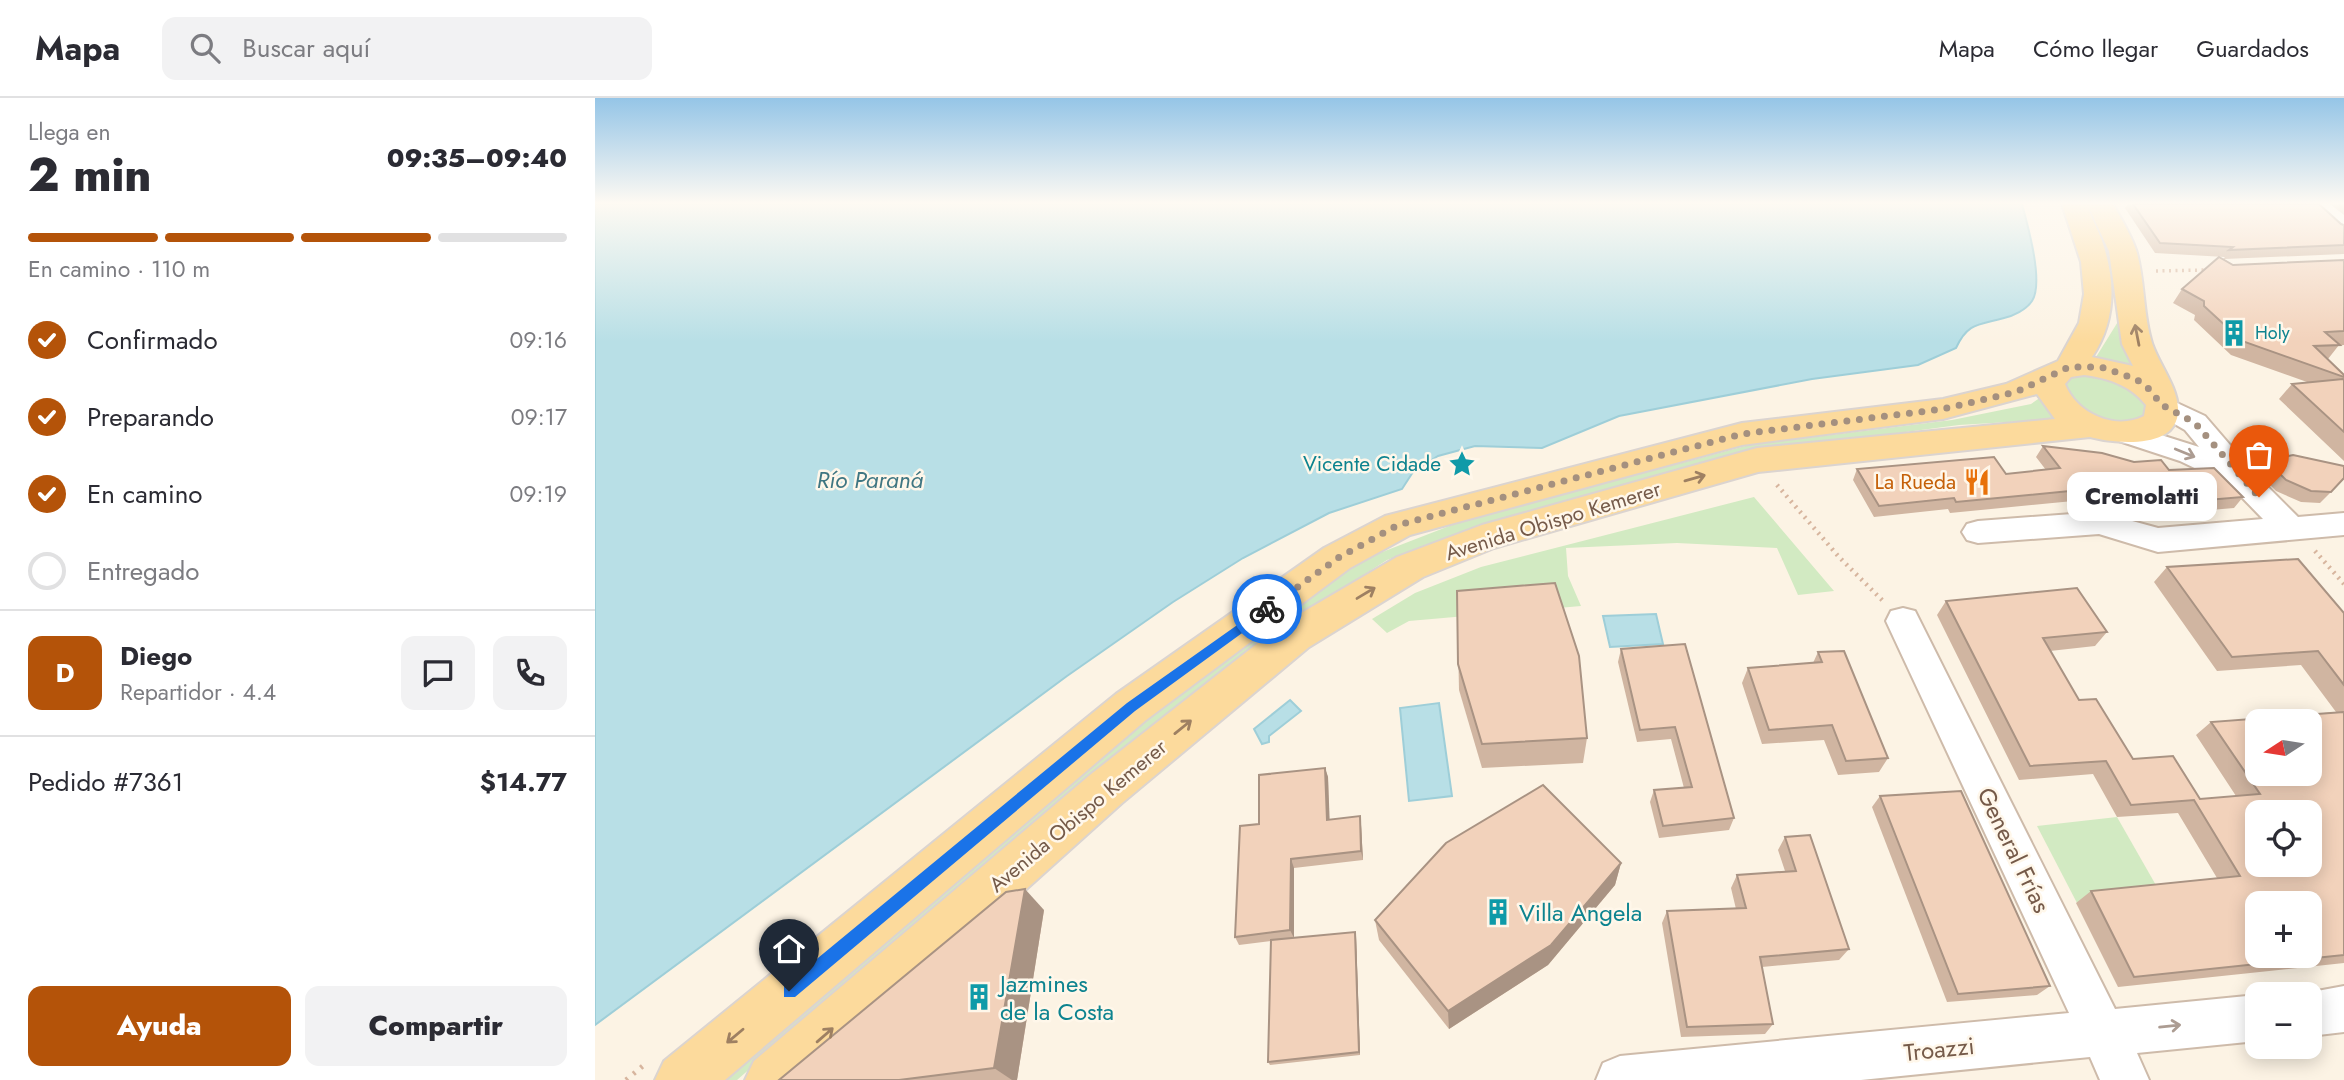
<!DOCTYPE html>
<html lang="es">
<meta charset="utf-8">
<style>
:root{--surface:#fff;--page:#f2f2f3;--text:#2b2b33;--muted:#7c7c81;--line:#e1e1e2;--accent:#b45309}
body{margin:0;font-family:Jost,sans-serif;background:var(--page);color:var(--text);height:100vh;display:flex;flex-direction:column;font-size:26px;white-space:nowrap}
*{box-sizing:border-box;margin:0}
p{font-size:23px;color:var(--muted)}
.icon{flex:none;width:38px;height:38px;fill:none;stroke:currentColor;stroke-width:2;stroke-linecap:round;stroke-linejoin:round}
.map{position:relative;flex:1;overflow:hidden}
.side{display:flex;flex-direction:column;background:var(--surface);width:595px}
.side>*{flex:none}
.needle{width:46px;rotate:258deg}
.fabs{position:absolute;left:1650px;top:611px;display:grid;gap:14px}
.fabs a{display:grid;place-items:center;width:77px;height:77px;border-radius:14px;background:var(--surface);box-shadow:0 4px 18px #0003;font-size:35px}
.pin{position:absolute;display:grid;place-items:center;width:60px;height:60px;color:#fff;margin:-72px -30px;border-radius:50% 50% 50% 0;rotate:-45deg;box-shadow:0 0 7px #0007}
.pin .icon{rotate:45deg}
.courier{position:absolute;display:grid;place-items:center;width:70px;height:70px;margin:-35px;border:5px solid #1a73e8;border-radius:50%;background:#fff;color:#222;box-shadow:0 2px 9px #0007}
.bubble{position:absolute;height:49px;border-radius:14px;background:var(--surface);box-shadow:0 4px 18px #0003;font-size:23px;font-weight:800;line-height:49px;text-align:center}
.headline em{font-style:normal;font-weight:800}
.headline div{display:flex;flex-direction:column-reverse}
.headline{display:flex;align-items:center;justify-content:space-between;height:119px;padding:0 28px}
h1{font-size:46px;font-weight:800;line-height:52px}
.bar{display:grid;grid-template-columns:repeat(4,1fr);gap:10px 7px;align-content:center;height:84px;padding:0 28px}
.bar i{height:9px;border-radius:5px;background:var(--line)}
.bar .current{background:var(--accent)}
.bar p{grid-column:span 4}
.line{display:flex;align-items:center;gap:18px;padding:0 28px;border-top:2px solid var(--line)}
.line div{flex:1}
.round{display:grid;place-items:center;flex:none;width:74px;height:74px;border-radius:14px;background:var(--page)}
ol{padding:0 28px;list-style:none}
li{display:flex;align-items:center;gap:21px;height:77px}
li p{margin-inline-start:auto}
li .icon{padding:7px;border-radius:50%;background:var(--accent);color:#fff;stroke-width:4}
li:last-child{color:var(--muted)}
li i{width:38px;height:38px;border:4px solid var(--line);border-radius:50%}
.button{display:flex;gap:14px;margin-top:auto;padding:14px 28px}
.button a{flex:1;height:80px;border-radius:14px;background:var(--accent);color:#fff;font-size:28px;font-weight:800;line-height:80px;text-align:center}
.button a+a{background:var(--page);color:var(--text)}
header{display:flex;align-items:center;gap:42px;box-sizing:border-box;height:98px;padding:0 35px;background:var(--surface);border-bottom:2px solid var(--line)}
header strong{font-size:33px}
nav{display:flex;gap:38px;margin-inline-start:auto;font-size:24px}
.search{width:490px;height:63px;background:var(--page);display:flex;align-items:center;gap:18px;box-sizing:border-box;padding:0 24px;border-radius:14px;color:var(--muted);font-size:26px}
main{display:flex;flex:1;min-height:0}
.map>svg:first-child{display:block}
</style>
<header>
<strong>Mapa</strong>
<div class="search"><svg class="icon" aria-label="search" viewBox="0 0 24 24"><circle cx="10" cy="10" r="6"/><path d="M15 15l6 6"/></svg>Buscar aquí</div>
<nav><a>Mapa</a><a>Cómo llegar</a><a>Guardados</a></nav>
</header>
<main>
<section class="side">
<div class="headline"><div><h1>2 min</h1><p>Llega en</p></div><em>09:35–09:40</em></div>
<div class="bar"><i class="current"></i><i class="current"></i><i class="current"></i><i></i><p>En camino · 110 m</p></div>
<ol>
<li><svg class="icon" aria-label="check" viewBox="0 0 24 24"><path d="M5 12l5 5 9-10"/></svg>Confirmado<p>09:16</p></li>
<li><svg class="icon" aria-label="check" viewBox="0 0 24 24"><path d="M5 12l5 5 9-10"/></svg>Preparando<p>09:17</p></li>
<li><svg class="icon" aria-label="check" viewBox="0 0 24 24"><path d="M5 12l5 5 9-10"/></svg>En camino<p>09:19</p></li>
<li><i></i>Entregado</li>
</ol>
<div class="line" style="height:126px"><b class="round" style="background:var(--accent);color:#fff">D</b><div><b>Diego</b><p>Repartidor · 4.4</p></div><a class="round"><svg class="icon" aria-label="chat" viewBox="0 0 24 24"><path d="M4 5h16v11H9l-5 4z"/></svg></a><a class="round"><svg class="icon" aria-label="phone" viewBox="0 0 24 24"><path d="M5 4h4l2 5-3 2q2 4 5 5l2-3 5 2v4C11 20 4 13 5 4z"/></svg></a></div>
<div class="line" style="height:91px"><div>Pedido #7361</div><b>$14.77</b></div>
<div class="button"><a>Ayuda</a><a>Compartir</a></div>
</section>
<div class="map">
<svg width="1749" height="982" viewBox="0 0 1749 982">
<rect width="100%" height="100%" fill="#fcf3e4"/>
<g fill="#d2eac2">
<path d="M 1524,222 L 1555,284 L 1498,264 Z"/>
<path d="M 1506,274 L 1555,301 L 1550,323 L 1511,325 L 1472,305 L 1469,279 Z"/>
<path d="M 1446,299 L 1465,321 L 1364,327 L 1158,354 L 871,433 L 792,462 L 703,519 L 374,781 L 142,982 L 124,982 L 511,649 L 742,480 L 777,458 L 862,425 L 1154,347 L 1357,322 L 1436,306 Z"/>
<path d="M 1159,399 L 1239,493 L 1203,497 L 1182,450 L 1082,445 L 971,450 L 973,478 L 986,508 L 814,523 L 792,535 L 777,521 L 820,495 L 886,469 Z"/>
<path d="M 1522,719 L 1566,796 L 1482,805 L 1442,728 Z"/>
</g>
<g fill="#b8dfe6" stroke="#9eced8" stroke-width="2">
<path d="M 0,106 L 1427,106 C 1433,128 1449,185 1437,203 C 1431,212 1418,218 1409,220 C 1384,227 1373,224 1361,250 L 1323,267 L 1217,281 L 1024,318 L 947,350 L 880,348 L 843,358 L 818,374 L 807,391 L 734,415 L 648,460 L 578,504 L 472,578 L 0,927 Z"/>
<path d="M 1061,516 L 1068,546 L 1015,549 L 1008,518 Z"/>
<path d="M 695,602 L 706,613 L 674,638 L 674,644 L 667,646 L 659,631 Z"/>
<path d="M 844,605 L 857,698 L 814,703 L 805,610 Z"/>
</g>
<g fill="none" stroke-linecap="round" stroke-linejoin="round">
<defs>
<g id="minor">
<path d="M 1710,106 L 1735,106 L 1749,117 L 1749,135 L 1741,133 Z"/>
<path d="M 1567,298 L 1610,318 L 1660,376 L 1703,419 L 1749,415 L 1749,437 L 1563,454 L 1504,436 L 1383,445 L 1372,442 L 1367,434 L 1372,426 L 1383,423 L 1504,414 L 1563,430 L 1668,421 L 1635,387 L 1585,363 L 1518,341 L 1514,334 L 1518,327 L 1528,325 L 1604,349 L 1590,332 L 1557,313 L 1553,307 L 1557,301 Z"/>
<path d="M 1308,510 L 1320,513 L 1520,911 L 1662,897 L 1662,943 L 1542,955 L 1554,982 L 1505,982 L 1495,959 L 1266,982 L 1001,982 L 1008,965 L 1025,958 L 1474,915 L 1291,523 L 1296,513 Z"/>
<path d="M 1749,888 L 1749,934 L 1715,938 L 1715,896 L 1706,896 Z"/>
</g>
<path id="major" d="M 1467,106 L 1518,106 C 1526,121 1537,138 1542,155 C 1550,184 1548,217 1557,245 C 1564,266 1582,288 1583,310 C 1585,352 1521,346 1495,339 L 1163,374 L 899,450 L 828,479 L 714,549 L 527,705 L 219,982 L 150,982 L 159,963 L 495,677 L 686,527 L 802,459 L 887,427 L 1162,350 L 1460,321 L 1442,296 L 1348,321 L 1147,347 L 815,437 L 755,470 L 551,622 L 130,982 L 60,982 L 69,963 L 521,596 L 729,450 L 790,418 L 1147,325 L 1348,301 L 1411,286 L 1463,263 L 1484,225 L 1489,196 L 1486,164 ZM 1493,108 L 1514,153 L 1527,246 L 1538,268 L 1497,259 C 1521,223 1521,183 1507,143 C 1503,131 1496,120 1493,108 ZM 1489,277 C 1513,280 1535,287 1551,307 L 1549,318 C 1520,333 1481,315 1470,286 L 1476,279 Z"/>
</defs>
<use href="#minor" stroke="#cebbaa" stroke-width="4"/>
<use href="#major" stroke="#dbd4d0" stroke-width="4"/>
<path stroke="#d7b59e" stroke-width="3.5" stroke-dasharray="2 4.5" stroke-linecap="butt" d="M 1561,173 L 1612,172"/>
<g stroke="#d7b59e" stroke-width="4.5" stroke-dasharray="2 5" stroke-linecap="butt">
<path d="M 1182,387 L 1244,459 L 1290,505"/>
<path d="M 1720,453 L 1749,486"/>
</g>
<path stroke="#d7b59e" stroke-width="5" stroke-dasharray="2.5 7" stroke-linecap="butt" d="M 31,982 L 49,967"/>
<use href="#minor" fill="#fff" fill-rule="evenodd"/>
<use href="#major" fill="#fcda9c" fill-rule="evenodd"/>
</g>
<g fill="#d0b5a1">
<path d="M 1533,106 L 1724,106 L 1746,126 L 1749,127 L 1749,156 L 1629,161 L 1638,167 L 1749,162 L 1749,247 L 1744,247 L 1733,261 L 1749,277 L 1749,363 L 1684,301 L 1697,286 L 1712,284 L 1636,257 L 1599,222 L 1600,217 L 1578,205 L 1587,191 L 1628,161 L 1630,159 L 1560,155 L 1530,110 Z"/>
<path d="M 1738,106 L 1749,106 L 1749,115 Z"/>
<path d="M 1448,348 L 1574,372 L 1648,399 L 1639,410 L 1592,414 L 1583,405 L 1557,406 L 1521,416 L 1478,403 L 1355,415 L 1353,411 L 1279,419 L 1258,382 L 1262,371 L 1411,376 L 1451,372 L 1441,359 Z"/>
<path d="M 1683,360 L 1749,381 L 1725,405 L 1706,404 L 1681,393 L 1672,384 L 1674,371 Z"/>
<path d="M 1572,469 L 1749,515 L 1749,865 L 1523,889 L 1481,805 L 1496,793 L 1622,780 L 1583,715 L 1522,719 L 1498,676 L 1424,682 L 1342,517 L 1351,503 L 1512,534 L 1500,548 L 1455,553 L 1484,602 L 1538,661 L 1605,701 L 1641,698 L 1601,637 L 1616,624 L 1741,614 L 1706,567 L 1622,573 L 1559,484 Z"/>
<path d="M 862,493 L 992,640 L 988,665 L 887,670 L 864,592 Z"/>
<path d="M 1090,546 L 1139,720 L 1134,732 L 1064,740 L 1055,704 L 1059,692 L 1089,690 L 1076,641 L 1042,644 L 1023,564 L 1026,551 Z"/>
<path d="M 1223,554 L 1293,660 L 1284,674 L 1243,677 L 1229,642 L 1167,646 L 1147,585 L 1153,570 L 1218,565 Z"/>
<path d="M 730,670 L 733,679 L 734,722 L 766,727 L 768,762 L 699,770 L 699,840 L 761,838 L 765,957 L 675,967 L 673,964 L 676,843 L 644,847 L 640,839 L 664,726 Z"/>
<path d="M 1285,698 L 1455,888 L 1442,897 L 1352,904 L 1277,709 Z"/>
<path d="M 1190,739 L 1254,851 L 1244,862 L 1167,869 L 1178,926 L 1170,936 L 1086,939 L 1067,825 L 1072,813 L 1141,811 L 1136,790 L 1142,777 L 1190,773 L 1183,752 Z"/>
<path d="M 1026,765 L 1020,787 L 953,867 L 854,931 L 784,842 L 780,822 Z"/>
<path d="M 449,812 L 422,982 L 184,982 Z"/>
</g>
<g fill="#a99383">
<path d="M 1565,395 L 1557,406 L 1521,416 L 1529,405 Z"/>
<path d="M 730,670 L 733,679 L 735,731 L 732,722 Z"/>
<path d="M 765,718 L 766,727 L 768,762 L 766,753 Z"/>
<path d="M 696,761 L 699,770 L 699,840 L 695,832 Z"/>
<path d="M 1026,765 L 1020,787 L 953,867 L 854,931 L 853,913 Z"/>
<path d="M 430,791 L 449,812 L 422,982 L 417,982 L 399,970 Z"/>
<path d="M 760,834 L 761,838 L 765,957 L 764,954 Z"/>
</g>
<g fill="#f2d2bb" stroke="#a99383" stroke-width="2" fill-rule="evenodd">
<path d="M 1538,106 L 1724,106 L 1746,126 L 1749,127 L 1749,147 L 1634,152 L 1638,149 L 1565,145 Z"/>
<path d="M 1624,159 L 1638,167 L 1749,162 L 1749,233 L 1730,234 L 1745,247 L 1719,248 L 1749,277 L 1749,279 L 1647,243 L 1609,208 L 1609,203 L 1587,191 Z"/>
<path d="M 1748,281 L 1749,282 L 1749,334 L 1697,286 Z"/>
<path d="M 1448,348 L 1507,355 L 1539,364 L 1566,362 L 1574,372 L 1619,370 L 1648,399 L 1600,403 L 1592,394 L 1565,395 L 1529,405 L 1485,392 L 1361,404 L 1359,400 L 1284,408 L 1262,371 L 1399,359 L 1411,376 L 1465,370 Z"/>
<path d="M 1698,357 L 1749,368 L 1749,380 L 1736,394 L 1716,393 L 1691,382 L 1682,373 L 1683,360 Z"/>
<path d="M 1703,461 L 1749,515 L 1749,587 L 1723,553 L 1637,559 L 1572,469 Z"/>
<path d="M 960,485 L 984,558 L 992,640 L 887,646 L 863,566 L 862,493 Z"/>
<path d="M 1482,490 L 1512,534 L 1448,540 L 1484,602 L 1501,601 L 1538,661 L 1578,658 L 1605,701 L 1665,696 L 1616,624 L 1749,614 L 1749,857 L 1539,879 L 1496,793 L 1645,778 L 1599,702 L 1536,707 L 1511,663 L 1435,668 L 1351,503 ZM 1662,623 L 1715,623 L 1715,676 L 1662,676 ZM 1662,714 L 1715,714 L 1715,766 L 1662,766 ZM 1662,805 L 1715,805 L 1715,858 L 1662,858 Z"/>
<path d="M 1090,546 L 1139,720 L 1068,728 L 1059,692 L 1097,689 L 1080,629 L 1045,632 L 1026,551 Z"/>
<path d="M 1249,553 L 1293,660 L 1251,663 L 1237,627 L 1174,632 L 1153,570 L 1227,564 L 1223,554 Z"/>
<path d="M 730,670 L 732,722 L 765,718 L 766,753 L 696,761 L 695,832 L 640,839 L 645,728 L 664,726 L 664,677 Z"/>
<path d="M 948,687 L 1026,765 L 956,847 L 853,913 L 780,822 L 851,745 Z"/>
<path d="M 1366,693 L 1455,888 L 1363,896 L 1285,698 Z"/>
<path d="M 1215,737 L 1254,851 L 1165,859 L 1178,926 L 1092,929 L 1072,813 L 1151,810 L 1142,777 L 1201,773 L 1190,739 Z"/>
<path d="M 430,791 L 399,970 L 304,982 L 184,982 L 411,794 Z"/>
<path d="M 760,834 L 764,954 L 673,964 L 676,842 Z"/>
</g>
<defs><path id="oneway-shaft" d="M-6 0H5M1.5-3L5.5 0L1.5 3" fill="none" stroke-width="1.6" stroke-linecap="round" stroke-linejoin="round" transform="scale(1.75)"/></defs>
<g stroke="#9e8062">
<use href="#oneway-shaft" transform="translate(1542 237) rotate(-101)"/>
<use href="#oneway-shaft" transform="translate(1100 380) rotate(-16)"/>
<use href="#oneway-shaft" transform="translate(771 495) rotate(-31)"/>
<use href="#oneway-shaft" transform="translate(588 629) rotate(-39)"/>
<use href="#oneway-shaft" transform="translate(230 937) rotate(-41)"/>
<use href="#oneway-shaft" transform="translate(140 938) rotate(140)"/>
</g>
<g stroke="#ac9c92">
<use href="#oneway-shaft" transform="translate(1590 355) rotate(22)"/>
<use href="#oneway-shaft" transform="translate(1575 928) rotate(-6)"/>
</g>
<linearGradient id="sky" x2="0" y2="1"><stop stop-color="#95c5e7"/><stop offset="0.43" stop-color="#fefaf3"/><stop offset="1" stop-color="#fefaf3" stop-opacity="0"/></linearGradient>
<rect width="1749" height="244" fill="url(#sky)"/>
<path fill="#1a73e8" d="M 672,506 L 678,511 L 676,514 L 540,613 L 200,899 L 189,899 L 189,888 L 532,605 Z"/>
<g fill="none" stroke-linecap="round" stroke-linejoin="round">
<path stroke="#a4907f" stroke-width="7" stroke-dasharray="0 12.6" d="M 672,511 L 743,460 L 803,427 L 1147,336 L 1348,311 L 1421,294 L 1474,269 L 1506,269 L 1541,281 L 1554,291 L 1567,307 L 1600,325 L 1664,399"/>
</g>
<defs>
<symbol id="building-bare" viewBox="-9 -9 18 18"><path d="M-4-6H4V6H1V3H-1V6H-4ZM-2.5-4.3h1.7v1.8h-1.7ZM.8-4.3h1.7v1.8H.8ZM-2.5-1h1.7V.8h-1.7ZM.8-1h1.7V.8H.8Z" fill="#0f9aa8" stroke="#fff7ea" stroke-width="2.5" paint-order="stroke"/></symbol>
<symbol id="sight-bare" viewBox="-9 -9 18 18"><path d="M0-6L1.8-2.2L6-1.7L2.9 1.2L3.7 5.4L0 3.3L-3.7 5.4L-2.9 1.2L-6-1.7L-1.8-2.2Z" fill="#0f9aa8" stroke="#fff7ea" stroke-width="2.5" paint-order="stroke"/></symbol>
<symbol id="restaurant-bare" viewBox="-9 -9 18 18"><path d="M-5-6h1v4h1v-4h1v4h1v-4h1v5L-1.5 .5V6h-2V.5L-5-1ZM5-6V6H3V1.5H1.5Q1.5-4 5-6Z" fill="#e8710a" stroke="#fff7ea" stroke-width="2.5" paint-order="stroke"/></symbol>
</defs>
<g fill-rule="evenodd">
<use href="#building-bare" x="1620" y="216" width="38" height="38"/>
<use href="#sight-bare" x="848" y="347" width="38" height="38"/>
<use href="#restaurant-bare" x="1363" y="365" width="38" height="38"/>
<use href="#building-bare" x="884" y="795" width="38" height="38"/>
<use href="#building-bare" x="365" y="880" width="38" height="38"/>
</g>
<g text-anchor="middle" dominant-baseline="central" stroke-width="5" stroke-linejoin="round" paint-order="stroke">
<g font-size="18" fill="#0d838f" stroke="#fff7ea" text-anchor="start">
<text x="1660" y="235">Holy</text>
</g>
<g font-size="21" fill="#0d838f" stroke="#fff7ea" text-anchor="end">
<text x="846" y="366">Vicente Cidade</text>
</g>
<g font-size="21" fill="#c56008" stroke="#fff7ea" text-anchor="end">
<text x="1361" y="384">La Rueda</text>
</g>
<g font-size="21" fill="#755a49" stroke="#fff7ea">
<text transform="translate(958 423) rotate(-17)">Avenida Obispo Kemerer</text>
<text transform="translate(483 718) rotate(-40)">Avenida Obispo Kemerer</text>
</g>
<g font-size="23" font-style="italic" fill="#3f7682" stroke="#fff7ea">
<text x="275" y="382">Río Paraná</text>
</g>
<g font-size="24" fill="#755a49" stroke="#fff7ea">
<text transform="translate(1419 752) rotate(64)">General Frías</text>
<text transform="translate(1344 951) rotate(-6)">Troazzi</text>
</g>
<g font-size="24" fill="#0d838f" stroke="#fff7ea" text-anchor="start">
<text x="924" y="814">Villa Angela</text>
<text x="405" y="885">Jazmines<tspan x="405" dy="28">de la Costa</tspan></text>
</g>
</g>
</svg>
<div class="fabs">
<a><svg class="needle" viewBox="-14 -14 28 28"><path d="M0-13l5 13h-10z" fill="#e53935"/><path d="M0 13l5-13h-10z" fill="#7c7c81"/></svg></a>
<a><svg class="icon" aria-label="locate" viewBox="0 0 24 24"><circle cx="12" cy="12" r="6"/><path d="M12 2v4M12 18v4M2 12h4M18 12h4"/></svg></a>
<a>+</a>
<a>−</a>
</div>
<div class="pin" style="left:1664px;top:399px;background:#ea580c"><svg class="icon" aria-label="bag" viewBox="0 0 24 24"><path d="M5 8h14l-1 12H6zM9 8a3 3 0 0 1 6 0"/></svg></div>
<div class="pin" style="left:194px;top:893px;background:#1f2937"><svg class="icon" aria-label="home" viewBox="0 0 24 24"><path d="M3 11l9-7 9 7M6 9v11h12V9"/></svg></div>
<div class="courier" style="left:672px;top:511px"><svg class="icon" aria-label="bike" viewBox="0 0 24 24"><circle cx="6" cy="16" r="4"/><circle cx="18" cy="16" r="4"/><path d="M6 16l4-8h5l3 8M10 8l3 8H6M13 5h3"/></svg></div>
<div class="bubble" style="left:1472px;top:374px;width:150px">Cremolatti</div>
</div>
</main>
